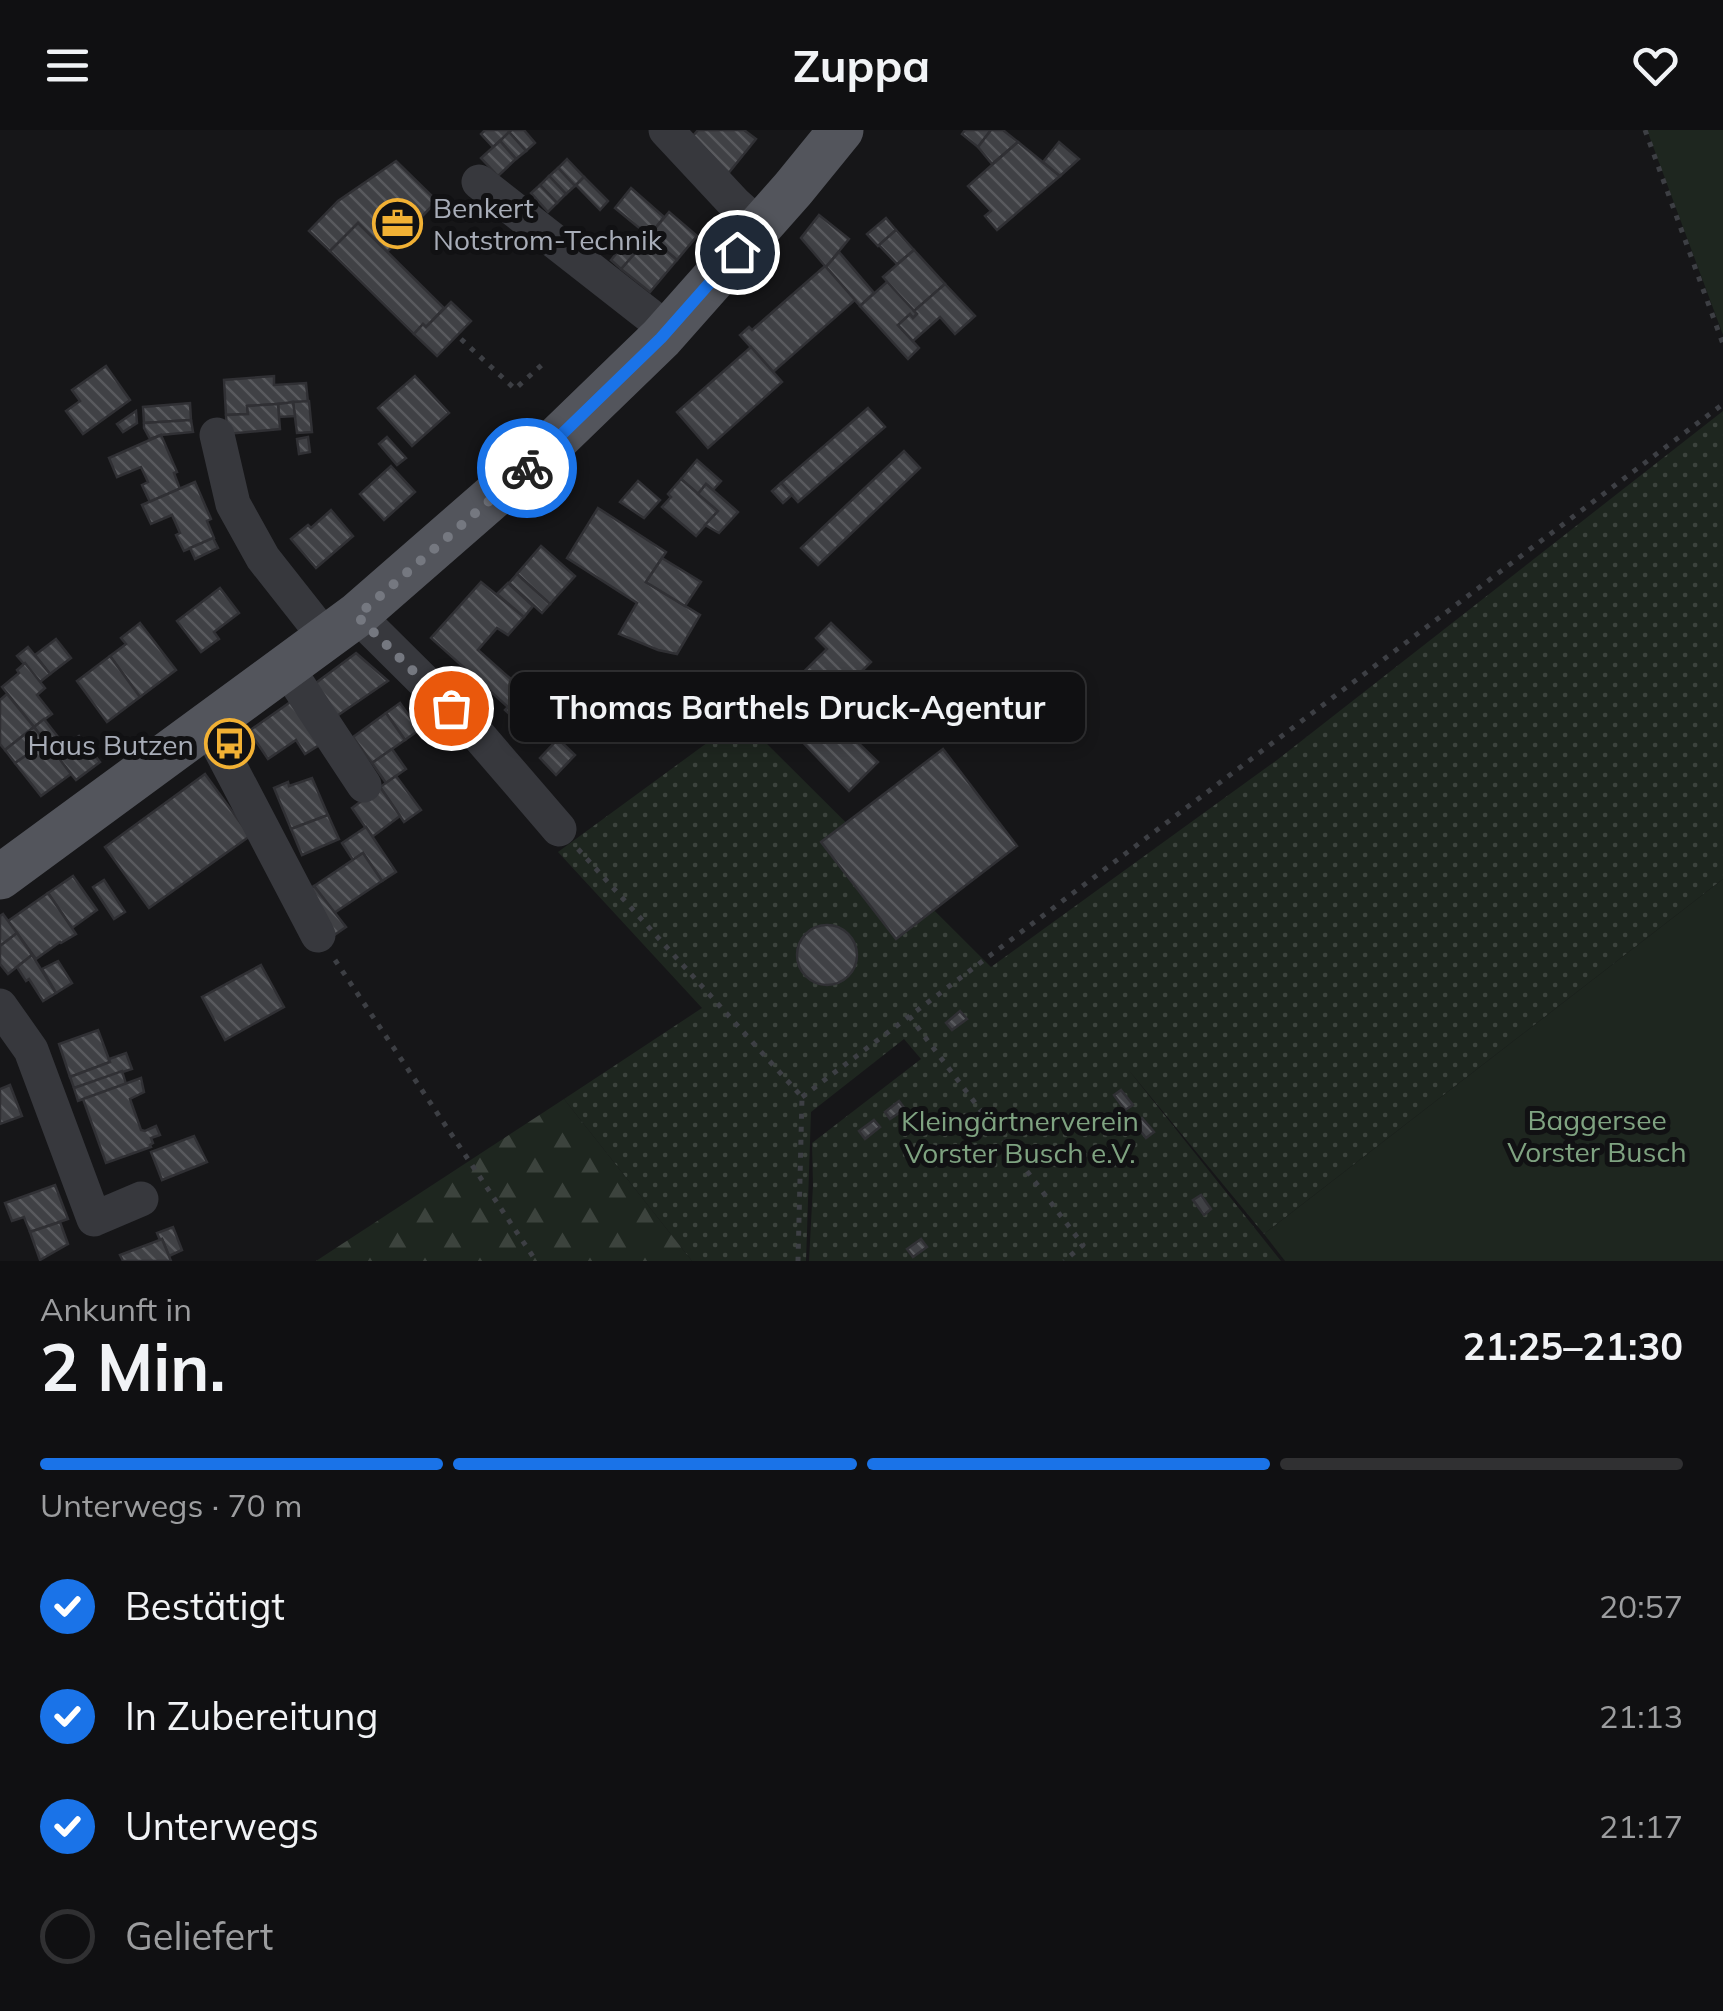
<!DOCTYPE html>
<html lang="de">
<meta charset="utf-8">
<style>
:root{--surface:#101012;--page:#19191b;--text:#f1f3f6;--muted:#9c9d9f;--line:#303032;--accent:#1a73e8}
body{margin:0;font-family:Mulish,sans-serif;background:var(--page);color:var(--text);height:100vh;display:flex;flex-direction:column;font-size:38px;white-space:nowrap}
*{box-sizing:border-box;margin:0}
p{font-size:32px;color:var(--muted)}
.icon{flex:none;width:55px;height:55px;fill:none;stroke:currentColor;stroke-width:2;stroke-linecap:round;stroke-linejoin:round}
.map{position:relative;height:1131px;overflow:hidden}
.sheet{display:flex;flex-direction:column;background:var(--surface);flex:1}
.sheet>*{flex:none}
.pin{position:absolute;display:grid;place-items:center;width:85px;height:85px;color:#fff;margin:-42px;border:5px solid #fff;border-radius:50%;box-shadow:0 2px 10px #0007}
.courier{position:absolute;display:grid;place-items:center;width:100px;height:100px;margin:-50px;border:8px solid #1a73e8;border-radius:50%;background:#fff;color:#222;box-shadow:0 2px 12px #0007}
.bubble{position:absolute;height:70px;border-radius:15px;background:var(--surface);box-shadow:0 5px 15px #0003,0 0 0 2px var(--line);font-size:32px;font-weight:700;line-height:70px;text-align:center}
.head em{font-style:normal;font-weight:700}
.head div{display:flex;flex-direction:column-reverse}
.head{display:flex;align-items:center;justify-content:space-between;height:170px;padding:0 40px}
h1{font-size:65px;font-weight:700;line-height:75px}
.bar{display:grid;grid-template-columns:repeat(4,1fr);gap:15px 10px;align-content:center;height:120px;padding:0 40px}
.bar i{height:12px;border-radius:8px;background:var(--line)}
.bar .selected{background:var(--accent)}
.bar p{grid-column:span 4}
ol{padding:0 40px;list-style:none}
li{display:flex;align-items:center;gap:30px;height:110px}
li p{margin-inline-start:auto}
li .icon{padding:10px;border-radius:50%;background:var(--accent);color:#fff;stroke-width:4}
li:last-child{color:var(--muted)}
li i{width:55px;height:55px;border:5px solid var(--line);border-radius:50%}
header{display:flex;justify-content:space-between;align-items:center;height:130px;padding:0 40px;background:var(--surface);font-size:45px;font-weight:700}
.map>svg:first-child{display:block}
</style>
<header><svg class="icon" aria-label="menu" viewBox="0 0 24 24"><path d="M4 6h16M4 12h16M4 18h16"/></svg>Zuppa<svg class="icon" aria-label="heart" viewBox="0 0 24 24"><path d="M12 20l-8-8c-3-5 5-10 8-4 3-6 11-1 8 4z"/></svg></header>
<div class="map">
<svg width="1723" height="1131" viewBox="0 0 1723 1131">
<defs>
<pattern id="grass-dots" width="8" height="8" patternUnits="userSpaceOnUse" patternTransform="scale(2.5)"><rect width="8" height="8" fill="#1e261f"/><path d="M2 2h.1M6 6h.1" fill="none" stroke="#3c433d" stroke-width="1.8" stroke-linecap="round"/></pattern>
<pattern id="forest-firs" width="22" height="20" patternUnits="userSpaceOnUse" patternTransform="scale(2.5)"><rect width="22" height="20" fill="#1e261f"/><path d="M5 1l3.5 6h-7zM16 11l3.5 6h-7z" fill="#3c433d"/></pattern>
<pattern id="building-back-hatch" width="6" height="6" patternUnits="userSpaceOnUse" patternTransform="scale(2.5)"><rect width="6" height="6" fill="#404145"/><path d="M-1 5l2 2M0 0l6 6M5-1l2 2" fill="none" stroke="#595a5e"/></pattern>
</defs>
<rect width="100%" height="100%" fill="#161618"/>
<path fill="url(#grass-dots)" d="M 1723,281 L 1723,749 L 1264,1104 L 1127,938 L 1281,1131 L 809,1131 L 813,1055 L 812,1013 L 921,929 L 904,909 L 811,982 L 806,1131 L 692,1131 L 564,969 L 702,878 L 558,722 L 741,588 L 991,837 L 1277,630 Z"/>
<path fill="url(#forest-firs)" d="M 564,969 L 692,1131 L 316,1131 Z"/>
<g fill="#1e261f">
<path d="M 1647,0 L 1723,0 L 1723,205 Z"/>
<path d="M 1723,749 L 1723,1131 L 1285,1131 L 1264,1104 Z"/>
</g>
<g fill="url(#building-back-hatch)" stroke="#303034" stroke-width="2.5">
<path d="M 485,0 L 512,0 L 493,17 L 481,4 Z"/>
<path d="M 512,0 L 524,0 L 535,13 L 526,21 L 509,2 Z"/>
<path d="M 698,0 L 744,0 L 756,9 L 723,50 L 686,14 Z"/>
<path d="M 965,0 L 991,0 L 978,17 L 962,4 Z"/>
<path d="M 991,0 L 1003,0 L 1018,12 L 992,34 L 978,17 Z"/>
<path d="M 509,2 L 526,21 L 516,29 L 500,11 Z"/>
<path d="M 500,11 L 516,29 L 498,46 L 481,28 Z"/>
<path d="M 1018,12 L 1060,46 L 997,100 L 985,86 L 991,81 L 968,56 Z"/>
<path d="M 1059,12 L 1079,29 L 1060,46 L 1043,32 Z"/>
<path d="M 567,29 L 584,47 L 575,56 L 558,38 Z"/>
<path d="M 396,31 L 437,71 L 387,122 L 358,93 L 330,121 L 309,101 L 338,71 Z"/>
<path d="M 558,38 L 575,56 L 566,64 L 549,46 Z"/>
<path d="M 549,46 L 566,64 L 557,73 L 540,55 Z"/>
<path d="M 584,47 L 608,71 L 600,80 L 576,55 Z"/>
<path d="M 540,55 L 557,73 L 548,82 L 531,63 Z"/>
<path d="M 631,58 L 664,87 L 649,106 L 615,78 Z"/>
<path d="M 669,82 L 697,106 L 677,130 L 649,106 Z"/>
<path d="M 819,85 L 849,109 L 826,137 L 801,108 Z"/>
<path d="M 886,88 L 896,100 L 878,116 L 867,104 Z"/>
<path d="M 358,93 L 444,178 L 426,197 L 423,194 L 414,204 L 330,121 Z"/>
<path d="M 896,100 L 914,120 L 897,134 L 879,115 Z"/>
<path d="M 649,106 L 677,130 L 650,162 L 621,139 Z"/>
<path d="M 625,113 L 636,122 L 621,139 L 611,130 Z"/>
<path d="M 914,120 L 945,154 L 913,182 L 883,147 Z"/>
<path d="M 839,122 L 874,163 L 860,176 L 826,137 Z"/>
<path d="M 825,136 L 855,170 L 773,242 L 740,205 L 749,197 L 752,200 Z"/>
<path d="M 887,152 L 917,184 L 913,188 L 910,184 L 898,195 L 919,218 L 908,229 L 860,176 Z"/>
<path d="M 945,154 L 975,186 L 955,204 L 940,187 L 913,211 L 898,195 L 910,184 L 913,188 L 917,184 L 914,181 Z"/>
<path d="M 451,172 L 471,191 L 437,226 L 414,204 L 423,194 L 426,197 Z"/>
<path d="M 751,217 L 782,252 L 708,318 L 677,282 Z"/>
<path d="M 106,236 L 130,270 L 83,304 L 66,281 L 80,271 L 72,260 Z"/>
<path d="M 274,246 L 274,255 L 306,253 L 308,272 L 247,276 L 248,284 L 226,285 L 224,250 Z"/>
<path d="M 415,246 L 449,283 L 412,316 L 378,278 Z"/>
<path d="M 309,271 L 312,302 L 297,303 L 293,272 Z"/>
<path d="M 293,272 L 295,286 L 279,287 L 278,274 Z"/>
<path d="M 190,273 L 191,290 L 144,293 L 143,277 Z"/>
<path d="M 278,274 L 280,299 L 227,304 L 226,285 L 248,284 L 247,276 Z"/>
<path d="M 868,278 L 885,297 L 798,372 L 781,353 Z"/>
<path d="M 136,281 L 137,293 L 123,302 L 117,294 Z"/>
<path d="M 191,290 L 193,302 L 161,305 L 150,309 L 144,298 L 144,293 Z"/>
<path d="M 161,305 L 177,342 L 174,343 L 180,359 L 150,372 L 142,355 L 148,352 L 141,337 L 117,347 L 109,328 Z"/>
<path d="M 308,307 L 310,322 L 299,324 L 297,309 Z"/>
<path d="M 387,307 L 406,328 L 397,335 L 379,314 Z"/>
<path d="M 904,321 L 920,338 L 818,435 L 801,418 Z"/>
<path d="M 697,330 L 721,351 L 713,360 L 706,354 L 698,364 L 681,349 Z"/>
<path d="M 391,336 L 415,362 L 384,390 L 360,364 Z"/>
<path d="M 681,349 L 718,381 L 696,406 L 662,377 L 671,367 L 668,364 Z"/>
<path d="M 638,351 L 660,370 L 644,388 L 620,372 Z"/>
<path d="M 195,352 L 211,389 L 207,391 L 214,408 L 184,421 L 176,405 L 180,403 L 172,385 L 151,394 L 142,375 Z"/>
<path d="M 781,353 L 792,365 L 783,373 L 772,361 Z"/>
<path d="M 706,354 L 738,382 L 719,403 L 705,395 L 718,381 L 698,364 Z"/>
<path d="M 598,378 L 666,422 L 646,452 L 700,485 L 677,524 L 658,520 L 619,504 L 637,473 L 567,428 Z"/>
<path d="M 331,380 L 353,406 L 316,438 L 291,409 L 308,395 L 311,398 Z"/>
<path d="M 213,408 L 218,418 L 195,429 L 190,418 Z"/>
<path d="M 541,416 L 575,446 L 550,474 L 517,444 Z"/>
<path d="M 662,428 L 701,452 L 685,476 L 646,452 Z"/>
<path d="M 517,444 L 550,474 L 542,483 L 509,453 Z"/>
<path d="M 481,452 L 524,487 L 508,505 L 497,498 L 478,520 L 556,589 L 538,610 L 505,580 L 508,577 L 431,508 Z"/>
<path d="M 508,453 L 533,476 L 524,487 L 497,464 Z"/>
<path d="M 220,458 L 239,483 L 214,502 L 219,509 L 201,522 L 177,491 Z"/>
<path d="M 140,493 L 176,540 L 140,567 L 110,526 L 126,514 L 121,508 Z"/>
<path d="M 831,493 L 871,532 L 797,606 L 768,577 L 827,519 L 816,508 Z"/>
<path d="M 56,509 L 71,528 L 50,544 L 35,525 Z"/>
<path d="M 28,517 L 50,544 L 40,552 L 17,526 Z"/>
<path d="M 356,523 L 388,551 L 331,590 L 309,558 Z"/>
<path d="M 110,526 L 140,567 L 107,592 L 77,551 Z"/>
<path d="M 25,533 L 45,558 L 37,565 L 52,584 L 34,597 L 2,557 L 19,543 L 17,540 Z"/>
<path d="M 7,564 L 34,597 L 5,620 L 0,614 L 0,570 Z"/>
<path d="M 296,568 L 324,612 L 305,624 L 296,610 L 268,629 L 249,601 Z"/>
<path d="M 400,573 L 419,600 L 405,610 L 386,583 Z"/>
<path d="M 825,578 L 826,582 L 878,632 L 849,661 L 797,606 Z"/>
<path d="M 386,583 L 405,610 L 372,633 L 353,607 Z"/>
<path d="M 44,589 L 65,616 L 54,623 L 34,597 Z"/>
<path d="M 34,597 L 46,612 L 15,633 L 5,620 Z"/>
<path d="M 79,606 L 100,632 L 76,650 L 54,623 Z"/>
<path d="M 558,609 L 575,625 L 556,645 L 540,628 Z"/>
<path d="M 46,612 L 71,644 L 41,666 L 15,633 Z"/>
<path d="M 392,619 L 406,639 L 386,653 L 372,633 Z"/>
<path d="M 943,619 L 1017,716 L 896,809 L 821,712 Z"/>
<path d="M 205,644 L 250,706 L 149,778 L 105,717 Z"/>
<path d="M 396,646 L 421,680 L 404,692 L 380,657 Z"/>
<path d="M 312,648 L 328,685 L 291,699 L 274,658 L 288,652 L 289,656 Z"/>
<path d="M 380,657 L 400,686 L 372,707 L 352,678 Z"/>
<path d="M 328,685 L 339,709 L 302,725 L 291,699 Z"/>
<path d="M 366,697 L 396,742 L 382,751 L 363,723 L 353,730 L 342,713 Z"/>
<path d="M 363,723 L 382,751 L 334,783 L 314,756 Z"/>
<path d="M 73,746 L 97,780 L 72,798 L 48,763 Z"/>
<path d="M 104,750 L 125,782 L 114,789 L 93,757 Z"/>
<path d="M 314,756 L 346,797 L 333,806 L 303,764 Z"/>
<path d="M 48,763 L 76,804 L 61,813 L 60,812 L 36,829 L 8,791 Z"/>
<path d="M 3,784 L 17,803 L 0,816 L 0,786 Z"/>
<circle cx="827" cy="825" r="30"/>
<path d="M 17,803 L 32,825 L 8,844 L 0,834 L 0,816 Z"/>
<path d="M 32,825 L 56,863 L 43,871 L 29,849 L 26,851 L 17,837 Z"/>
<path d="M 58,831 L 72,853 L 56,863 L 42,839 Z"/>
<path d="M 261,835 L 284,877 L 225,910 L 202,867 Z"/>
<path d="M 960,881 L 967,889 L 952,900 L 946,893 Z"/>
<path d="M 98,900 L 110,932 L 70,947 L 59,914 Z"/>
<path d="M 126,923 L 132,939 L 74,958 L 70,947 L 110,932 L 109,929 Z"/>
<path d="M 122,941 L 126,954 L 78,971 L 74,958 Z"/>
<path d="M 141,948 L 144,962 L 130,969 L 141,1000 L 145,1001 L 156,996 L 160,1005 L 151,1008 L 153,1013 L 150,1015 L 151,1017 L 106,1033 L 83,969 Z"/>
<path d="M 10,955 L 22,986 L 0,994 L 0,959 Z"/>
<path d="M 1121,960 L 1133,975 L 1125,980 L 1114,965 Z"/>
<path d="M 899,971 L 905,979 L 890,989 L 885,982 Z"/>
<path d="M 1142,988 L 1154,1002 L 1146,1008 L 1135,994 Z"/>
<path d="M 874,990 L 880,997 L 865,1009 L 859,1001 Z"/>
<path d="M 194,1006 L 207,1032 L 162,1050 L 151,1022 Z"/>
<path d="M 55,1055 L 68,1089 L 30,1102 L 24,1087 L 12,1091 L 5,1073 Z"/>
<path d="M 1201,1065 L 1211,1079 L 1204,1085 L 1193,1070 Z"/>
<path d="M 60,1092 L 68,1114 L 40,1130 L 30,1102 Z"/>
<path d="M 173,1097 L 182,1120 L 169,1126 L 162,1109 L 160,1110 L 157,1103 Z"/>
<path d="M 162,1109 L 171,1131 L 123,1131 L 120,1125 Z"/>
<path d="M 921,1109 L 927,1117 L 913,1127 L 907,1119 Z"/>
</g>
<g fill="none" stroke-linecap="round" stroke-linejoin="round">
<g stroke="#3d3f44" stroke-width="5" stroke-dasharray="5 8" stroke-linecap="butt">
<path d="M 1645,0 L 1723,214"/>
<path d="M 461,209 L 515,259 L 545,232"/>
<path d="M 578,719 L 802,967 L 798,1131"/>
<path d="M 335,830 L 536,1131"/>
<path d="M 909,886 L 1083,1115 L 1064,1131"/>
<path d="M 802,967 L 1723,274"/>
</g>
<g stroke="#37383d" stroke-width="35">
<path d="M 666,0 L 735,74 L 760,96"/>
<path d="M 479,52 L 668,200"/>
<path d="M 217,305 L 233,374 L 263,428 L 326,508"/>
<path d="M 357,485 L 479,606 L 559,699"/>
<path d="M 287,538 L 364,655"/>
<path d="M 208,595 L 318,805"/>
<path d="M 0,876 L 31,920 L 94,1089 L 141,1069"/>
</g>
<path stroke="#53555c" stroke-width="45" d="M 0,747 L 357,485 L 537,328 L 661,208 L 793,59 L 841,0"/>
</g>
<g fill="none" stroke-linecap="round" stroke-linejoin="round">
<path stroke="#757880" stroke-width="10" stroke-dasharray="0 18" d="M 451,578 L 357,486 L 527,338"/>
<path stroke="#1a73e8" stroke-width="12" d="M 527,338 L 661,208 L 737,122"/>
</g>
<defs>
<symbol id="office-ring" viewBox="-11 -11 22 22"><circle r="9.5" fill="#111113" stroke="#f2b134" stroke-width="1.5"/><path d="M-6-3h4V-5.5h4V-3h4V5H-6ZM-1-4.5V-3h2v-1.5ZM-6 0V1H6V0Z" fill="#f2b134"/></symbol>
<symbol id="bus-ring" viewBox="-11 -11 22 22"><circle r="9.5" fill="#111113" stroke="#f2b134" stroke-width="1.5"/><path d="M-5-6H5V4H4V6H2V4H-2V6H-4V4H-5ZM-3.5-4V0h7V-4ZM-3.5 1.2v1.5H-2V1.2ZM2 1.2v1.5H3.5V1.2Z" fill="#f2b134"/></symbol>
</defs>
<g fill-rule="evenodd">
<use href="#office-ring" x="370" y="66" width="55" height="55"/>
<use href="#bus-ring" x="202" y="586" width="55" height="55"/>
</g>
<g text-anchor="middle" dominant-baseline="central" stroke-width="10" stroke-linejoin="round" paint-order="stroke">
<g font-size="28" fill="#a8adb8" stroke="#111113" text-anchor="start">
<text x="433" y="77">Benkert<tspan x="433" dy="32">Notstrom-Technik</tspan></text>
<text x="194" y="614" text-anchor="end">Haus Butzen</text>
</g>
<g font-size="28" fill="#7fa381" stroke="#111113">
<text x="1597" y="989">Baggersee<tspan x="1597" dy="32">Vorster Busch</tspan></text>
<text x="1020" y="990">Kleingärtnerverein<tspan x="1020" dy="32">Vorster Busch e.V.</tspan></text>
</g>
</g>
</svg>
<div class="pin" style="left:451px;top:578px;background:#ea580c"><svg class="icon" aria-label="bag" viewBox="0 0 24 24"><path d="M5 8h14l-1 12H6zM9 8a3 3 0 0 1 6 0"/></svg></div>
<div class="pin" style="left:737px;top:122px;background:#1f2937"><svg class="icon" aria-label="home" viewBox="0 0 24 24"><path d="M3 11l9-7 9 7M6 9v11h12V9"/></svg></div>
<div class="courier" style="left:527px;top:338px"><svg class="icon" aria-label="bike" viewBox="0 0 24 24"><circle cx="6" cy="16" r="4"/><circle cx="18" cy="16" r="4"/><path d="M6 16l4-8h5l3 8M10 8l3 8H6M13 5h3"/></svg></div>
<div class="bubble" style="left:510px;top:542px;width:575px">Thomas Barthels Druck-Agentur</div>
</div>
<section class="sheet">
<div class="head"><div><h1>2 Min.</h1><p>Ankunft in</p></div><em>21:25–21:30</em></div>
<div class="bar"><i class="selected"></i><i class="selected"></i><i class="selected"></i><i></i><p>Unterwegs · 70 m</p></div>
<ol>
<li><svg class="icon" aria-label="check" viewBox="0 0 24 24"><path d="M5 12l5 5 9-10"/></svg>Bestätigt<p>20:57</p></li>
<li><svg class="icon" aria-label="check" viewBox="0 0 24 24"><path d="M5 12l5 5 9-10"/></svg>In Zubereitung<p>21:13</p></li>
<li><svg class="icon" aria-label="check" viewBox="0 0 24 24"><path d="M5 12l5 5 9-10"/></svg>Unterwegs<p>21:17</p></li>
<li><i></i>Geliefert</li>
</ol>
</section>
